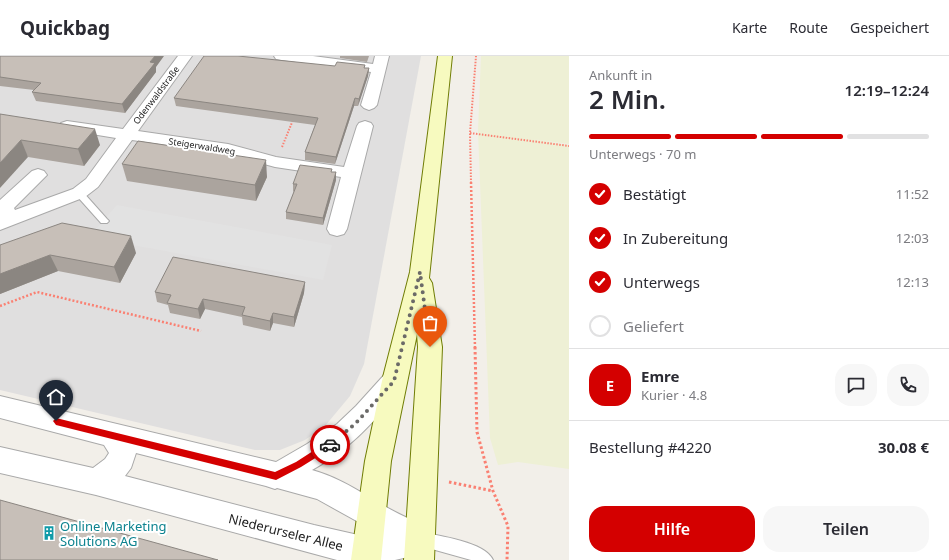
<!DOCTYPE html>
<html lang="de">
<meta charset="utf-8">
<style>
:root{--surface:#fff;--page:#f7f7f7;--text:#2b2b33;--muted:#7c7c81;--line:#e1e1e2;--accent:#d40000}
body{margin:0;font-family:"Noto Sans",sans-serif;background:var(--page);color:var(--text);height:100vh;display:flex;flex-direction:column;font-size:15px;white-space:nowrap}
*{box-sizing:border-box;margin:0}
p{font-size:13px;color:var(--muted)}
.icon{flex:none;width:22px;height:22px;fill:none;stroke:currentColor;stroke-width:2;stroke-linecap:round;stroke-linejoin:round}
.map{position:relative;flex:1;overflow:hidden}
.sheet{display:flex;flex-direction:column;background:var(--surface);width:380px}
.sheet>*{flex:none}
.pin{position:absolute;display:grid;place-items:center;width:34px;height:34px;color:#fff;margin:-41px -17px;border-radius:50% 50% 50% 0;rotate:-45deg;box-shadow:0 0 4px #0007}
.pin .icon{rotate:45deg}
.courier{position:absolute;display:grid;place-items:center;width:40px;height:40px;margin:-20px;border:3px solid #d40000;border-radius:50%;background:#fff;color:#222;box-shadow:0 1px 5px #0007}
.summary em{font-style:normal;font-weight:600}
.summary div{display:flex;flex-direction:column-reverse}
.summary{display:flex;align-items:center;justify-content:space-between;height:68px;padding:0 20px}
h1{font-size:26px;font-weight:600;line-height:30px}
.bar{display:grid;grid-template-columns:repeat(4,1fr);gap:6px 4px;align-content:center;height:48px;padding:0 20px}
.bar i{height:5px;border-radius:3px;background:var(--line)}
.bar .on{background:var(--accent)}
.bar p{grid-column:span 4}
.line{display:flex;align-items:center;gap:10px;padding:0 20px;border-top:1px solid var(--line)}
.line div{flex:1}
.round{display:grid;place-items:center;flex:none;width:42px;height:42px;border-radius:16px;background:var(--page)}
ol{padding:0 20px;list-style:none}
li{display:flex;align-items:center;gap:12px;height:44px}
li p{margin-inline-start:auto}
li .icon{padding:4px;border-radius:50%;background:var(--accent);color:#fff;stroke-width:4}
li:last-child{color:var(--muted)}
li i{width:22px;height:22px;border:2px solid var(--line);border-radius:50%}
.primary-button{display:flex;gap:8px;margin-top:auto;padding:8px 20px}
.primary-button a{flex:1;height:46px;border-radius:16px;background:var(--accent);color:#fff;font-size:16px;font-weight:600;line-height:46px;text-align:center}
.primary-button a+a{background:var(--page);color:var(--text)}
header{display:flex;align-items:center;gap:24px;box-sizing:border-box;height:56px;padding:0 20px;background:var(--surface);border-bottom:1px solid var(--line)}
header strong{font-size:19px}
nav{display:flex;gap:22px;margin-inline-start:auto;font-size:14px}
main{display:flex;flex:1;min-height:0}
.map>svg:first-child{display:block}
</style>
<header>
<strong>Quickbag</strong>
<nav><a>Karte</a><a>Route</a><a>Gespeichert</a></nav>
</header>
<main>
<div class="map">
<svg width="569" height="504" viewBox="0 0 569 504">
<rect width="100%" height="100%" fill="#f2efe9"/>
<path fill="#e0dfdf" d="M 0,0 L 421,0 L 364,308 L 350,340 L 325,370 L 305,384 L 280,394 L 255,394 L 0,334 Z"/>
<path fill="#eef0d5" d="M 481,0 L 569,0 L 569,88 L 532,83 L 569,89 L 569,413 L 518,406 L 498,409 L 490,382 L 478,75 Z"/>
<path fill="#e2e2e2" d="M 117,149 L 332,189 L 323,224 L 89,181 Z"/>
<g fill="none" stroke-linecap="round" stroke-linejoin="round">
<defs>
<g id="service">
<path d="M 79,134 L 82,135 L 107,163 L 109,165 L 107,167 L 101,167 L 76,139 L 74,137 L 76,135 Z"/>
<path d="M 421,476 C 439,480 485,486 493,504 L 471,504 L 421,490 L 416,488 L 414,483 L 416,478 Z"/>
</g>
<g id="minor">
<path d="M 178,0 L 192,0 L 138,75 L 228,88 L 276,101 L 344,111 L 357,70 L 359,67 L 365,65 L 371,67 L 373,70 L 347,173 L 344,178 L 337,180 L 330,178 L 327,173 L 341,121 L 275,111 L 227,98 L 132,84 L 98,131 L 85,141 L 0,174 L 0,144 L 32,115 L 38,113 L 44,115 L 47,119 L 14,152 L 15,154 L 73,133 L 86,123 L 116,82 L 61,73 L 59,70 L 61,67 L 67,65 L 123,73 Z"/>
<path d="M 274,0 L 313,0 L 373,8 L 375,0 L 389,0 L 377,49 L 374,52 L 369,54 L 364,52 L 361,49 L 371,16 L 281,4 L 276,3 Z"/>
</g>
<path id="tertiary" d="M 394,315 L 403,318 L 406,325 L 403,332 C 373,366 352,392 312,414 C 338,421 359,435 381,448 C 397,458 415,465 431,473 L 436,483 L 431,493 L 421,498 L 395,504 L 337,504 L 96,439 L 0,417 L 0,391 L 93,412 L 105,403 L 109,397 L 104,389 L 0,362 L 0,340 L 276,406 L 307,388 L 337,368 L 356,350 L 385,318 ZM 136,397 L 266,430 L 275,433 L 277,432 L 317,443 L 380,478 L 367,481 L 314,469 L 125,420 L 131,412 Z"/>
<path id="secondary" d="M 438,0 L 452,0 L 429,222 L 432,227 L 442,291 L 434,504 L 404,504 L 418,291 L 417,278 L 391,405 L 381,504 L 351,504 L 365,405 L 382,325 L 410,216 Z"/>
</defs>
<use href="#service" stroke="#a9a9a9" stroke-width="2"/>
<use href="#minor" stroke="#a9a9a9" stroke-width="2"/>
<use href="#tertiary" stroke="#a9a9a9" stroke-width="2"/>
<use href="#secondary" stroke="#707d05" stroke-width="2"/>
<g stroke="#fa8072" stroke-width="2" stroke-dasharray="1.5 1.5" stroke-linecap="butt">
<path d="M 470,77 L 569,90"/>
<path d="M 282,91 L 293,64"/>
<path d="M 471,127 L 470,77 L 476,0"/>
</g>
<g stroke="#fa8072" stroke-width="2.5" stroke-dasharray="2 2" stroke-linecap="butt">
<path d="M 471,126 L 475,292"/>
<path d="M 0,250 L 37,236 L 201,275"/>
</g>
<g stroke="#fa8072" stroke-width="3" stroke-dasharray="2.5 2.5" stroke-linecap="butt">
<path d="M 475,291 L 477,376 L 493,435 L 508,470 L 507,504"/>
<path d="M 449,426 L 493,435"/>
</g>
<use href="#service" fill="#fff" fill-rule="evenodd"/>
<use href="#minor" fill="#fff" fill-rule="evenodd"/>
<use href="#tertiary" fill="#fff" fill-rule="evenodd"/>
<use href="#secondary" fill="#f7fabf" fill-rule="evenodd"/>
</g>
<g fill="#aba49e">
<path d="M 0,0 L 156,11 L 156,16 L 125,57 L 36,45 L 32,36 L 34,34 L 0,30 Z"/>
<path d="M 340,0 L 369,0 L 367,6 L 340,2 Z"/>
<path d="M 365,9 L 364,12 L 369,12 L 368,20 L 358,50 L 354,50 L 335,108 L 305,104 L 305,96 L 315,69 L 176,50 L 174,42 L 335,10 Z"/>
<path d="M 0,58 L 100,89 L 84,110 L 28,101 Z"/>
<path d="M 122,108 L 267,121 L 256,145 L 127,125 Z"/>
<path d="M 332,116 L 336,116 L 336,124 L 323,169 L 286,163 L 286,156 L 294,136 L 293,135 L 293,128 Z"/>
<path d="M 0,189 L 136,197 L 120,227 L 58,215 L 0,238 Z"/>
<path d="M 305,226 L 304,237 L 294,271 L 273,267 L 270,275 L 243,269 L 242,261 L 205,253 L 200,263 L 170,257 L 168,249 L 157,246 L 155,236 Z"/>
</g>
<g fill="#8b8681">
<path d="M 155,0 L 164,0 L 156,11 L 156,16 L 125,57 L 122,48 L 150,6 Z"/>
<path d="M 369,12 L 368,20 L 358,50 L 359,43 Z"/>
<path d="M 355,42 L 354,50 L 335,108 L 336,101 Z"/>
<path d="M 95,73 L 100,89 L 84,110 L 78,93 Z"/>
<path d="M 21,84 L 28,101 L 0,132 L 0,107 Z"/>
<path d="M 266,104 L 267,121 L 256,145 L 255,129 Z"/>
<path d="M 336,116 L 336,124 L 323,169 L 323,162 Z"/>
<path d="M 131,180 L 136,197 L 120,227 L 114,211 Z"/>
<path d="M 50,199 L 58,215 L 0,238 L 0,218 Z"/>
<path d="M 305,226 L 304,237 L 294,271 L 294,261 Z"/>
<path d="M 203,243 L 205,253 L 200,263 L 198,253 Z"/>
<path d="M 273,257 L 273,267 L 270,275 L 270,265 Z"/>
</g>
<g fill="#c7bfb8" stroke="#8b8681">
<path d="M 0,0 L 155,0 L 150,6 L 155,7 L 122,48 L 32,36 L 41,27 L 0,21 Z"/>
<path d="M 204,0 L 238,0 L 335,10 L 337,6 L 365,9 L 364,12 L 369,12 L 359,43 L 355,42 L 336,101 L 305,96 L 318,62 L 174,42 Z"/>
<path d="M 0,58 L 95,73 L 78,93 L 21,84 L 0,107 Z"/>
<path d="M 138,85 L 266,104 L 255,129 L 122,108 Z"/>
<path d="M 300,109 L 332,113 L 331,116 L 336,116 L 323,162 L 286,156 L 297,128 L 293,128 Z"/>
<path d="M 62,167 L 131,180 L 114,211 L 50,199 L 0,218 L 0,189 Z"/>
<path d="M 173,201 L 305,226 L 294,261 L 273,257 L 270,265 L 242,259 L 245,251 L 203,243 L 198,253 L 167,247 L 171,239 L 155,236 Z"/>
<path d="M 0,444 L 218,504 L 0,504 Z"/>
</g>
<path fill="#d40000" d="M 56,362 L 275,416 L 296,406 L 327,386 L 333,386 L 334,389 L 333,391 L 301,411 L 276,424 L 56,369 L 53,365 Z"/>
<g fill="none" stroke-linecap="round" stroke-linejoin="round">
<path stroke="#6b6a68" stroke-width="4" stroke-dasharray="0 7.2" d="M 330,389 L 356,367 L 394,325 L 420,216 L 430,291"/>
</g>
<defs>
<symbol id="building-bare" viewBox="-9 -9 18 18"><path d="M-4-6H4V6H1V3H-1V6H-4ZM-2.5-4.3h1.7v1.8h-1.7ZM.8-4.3h1.7v1.8H.8ZM-2.5-1h1.7V.8h-1.7ZM.8-1h1.7V.8H.8Z" fill="#0f9aa8" stroke="#fff" stroke-width="2.5" paint-order="stroke"/></symbol>
</defs>
<g fill-rule="evenodd">
<use href="#building-bare" x="39" y="467" width="20" height="20"/>
</g>
<g text-anchor="middle" dominant-baseline="central" stroke-width="4" stroke-linejoin="round" paint-order="stroke">
<g font-size="9" fill="#222" stroke="#fff">
<text transform="translate(156 39) rotate(-53)">Odenwaldstraße</text>
<text transform="translate(202 90) rotate(9)">Steigerwaldweg</text>
</g>
<g font-size="13" fill="#0d838f" stroke="#fff" text-anchor="start">
<text x="60" y="470">Online Marketing<tspan x="60" dy="15">Solutions AG</tspan></text>
</g>
<g font-size="13" fill="#222" stroke="#fff">
<text transform="translate(286 476) rotate(14)">Niederurseler Allee</text>
</g>
</g>
</svg>
<div class="pin" style="left:430px;top:291px;background:#ea580c"><svg class="icon" aria-label="bag" viewBox="0 0 24 24"><path d="M5 8h14l-1 12H6zM9 8a3 3 0 0 1 6 0"/></svg></div>
<div class="pin" style="left:56px;top:365px;background:#1f2937"><svg class="icon" aria-label="home" viewBox="0 0 24 24"><path d="M3 11l9-7 9 7M6 9v11h12V9"/></svg></div>
<div class="courier" style="left:330px;top:389px"><svg class="icon" aria-label="car" viewBox="0 0 24 24"><path d="M5 17H2v-5l4-1 3-4h7l3 4 3 1v5h-3M9 17h6M6 11h13"/><circle cx="7" cy="17" r="2"/><circle cx="17" cy="17" r="2"/></svg></div>
</div>
<section class="sheet">
<div class="summary"><div><h1>2 Min.</h1><p>Ankunft in</p></div><em>12:19–12:24</em></div>
<div class="bar"><i class="on"></i><i class="on"></i><i class="on"></i><i></i><p>Unterwegs · 70 m</p></div>
<ol>
<li><svg class="icon" aria-label="check" viewBox="0 0 24 24"><path d="M5 12l5 5 9-10"/></svg>Bestätigt<p>11:52</p></li>
<li><svg class="icon" aria-label="check" viewBox="0 0 24 24"><path d="M5 12l5 5 9-10"/></svg>In Zubereitung<p>12:03</p></li>
<li><svg class="icon" aria-label="check" viewBox="0 0 24 24"><path d="M5 12l5 5 9-10"/></svg>Unterwegs<p>12:13</p></li>
<li><i></i>Geliefert</li>
</ol>
<div class="line" style="height:72px"><b class="round" style="background:var(--accent);color:#fff">E</b><div><b>Emre</b><p>Kurier · 4.8</p></div><a class="round"><svg class="icon" aria-label="chat" viewBox="0 0 24 24"><path d="M4 5h16v11H9l-5 4z"/></svg></a><a class="round"><svg class="icon" aria-label="phone" viewBox="0 0 24 24"><path d="M5 4h4l2 5-3 2q2 4 5 5l2-3 5 2v4C11 20 4 13 5 4z"/></svg></a></div>
<div class="line" style="height:52px"><div>Bestellung #4220</div><b>30.08 €</b></div>
<div class="primary-button"><a>Hilfe</a><a>Teilen</a></div>
</section>
</main>
